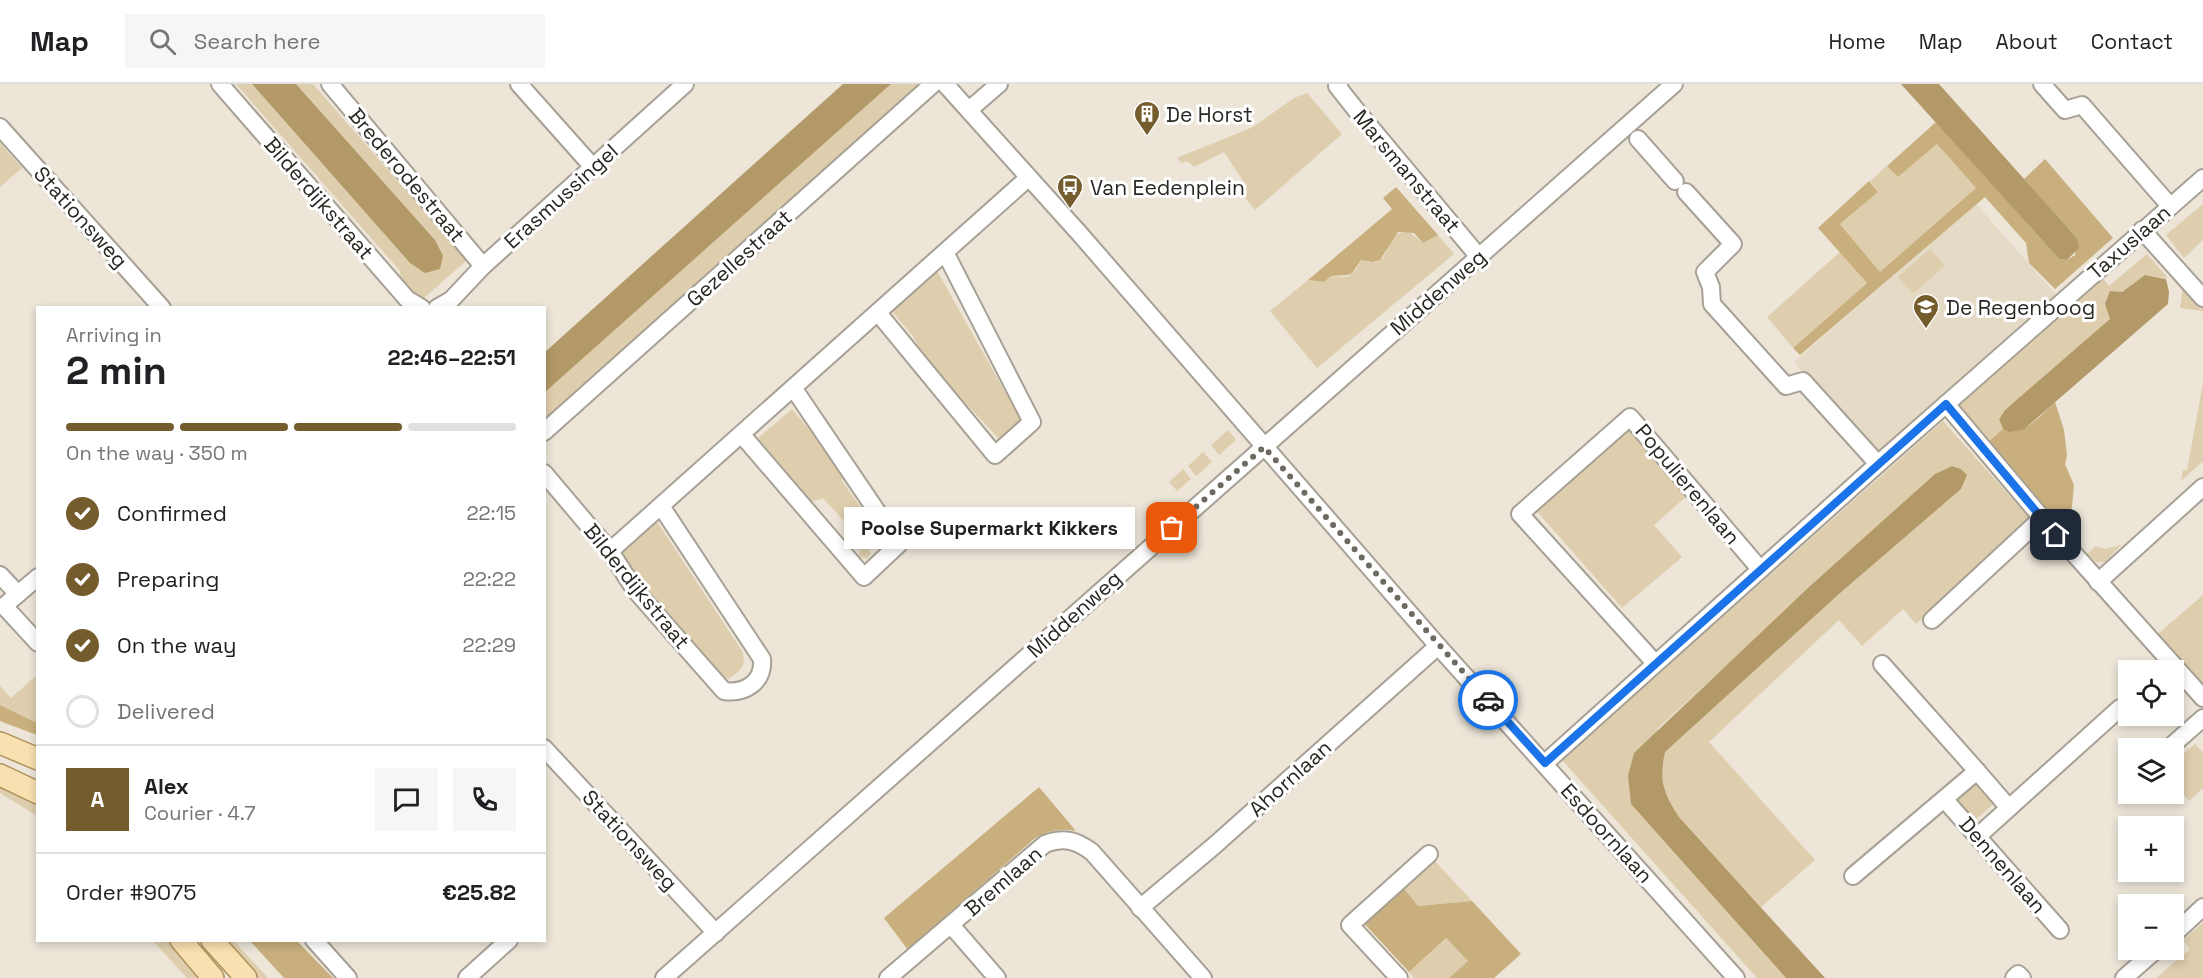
<!DOCTYPE html>
<meta charset="utf-8">
<style>
:root{--surface:#fff;--page:#f6f6f6;--text:#202124;--muted:#757577;--line:#e0e0e0;--accent:#745c2d}
body{margin:0;font-family:"Space Grotesk",sans-serif;background:var(--page);color:var(--text);height:100vh;display:flex;flex-direction:column;font-size:22px;white-space:nowrap}
*{box-sizing:border-box;margin:0}
p{font-size:20px;color:var(--muted)}
.icon{flex:none;width:33px;height:33px;fill:none;stroke:currentColor;stroke-width:2;stroke-linecap:round;stroke-linejoin:round}
.map{position:relative;flex:1;overflow:hidden}
.side{position:absolute;left:36px;top:222px;width:510px;height:636px;display:flex;flex-direction:column;background:var(--surface);border-radius:0px;box-shadow:0 3px 9px #0003}
.side>*{flex:none}
.tools{position:absolute;left:2118px;top:576px;display:grid;gap:12px}
.tools a{display:grid;place-items:center;width:66px;height:66px;border-radius:0px;background:var(--surface);box-shadow:0 3px 9px #0003;font-size:30px}
.pin{position:absolute;display:grid;place-items:center;width:51px;height:51px;color:#fff;margin:-26px;border-radius:12px;box-shadow:0 3px 9px #0006}
.courier{position:absolute;display:grid;place-items:center;width:60px;height:60px;margin:-30px;border:4px solid #1a73e8;border-radius:50%;background:#fff;color:#222;box-shadow:0 2px 8px #0007}
.bubble{position:absolute;height:42px;border-radius:0px;background:var(--surface);box-shadow:0 3px 9px #0003;font-size:20px;font-weight:800;line-height:42px;text-align:center}
.overview em{font-style:normal;font-weight:800}
.overview div{display:flex;flex-direction:column-reverse}
.overview{display:flex;align-items:center;justify-content:space-between;height:102px;padding:0 30px}
h1{font-size:39px;font-weight:800;line-height:45px}
.bar{display:grid;grid-template-columns:repeat(4,1fr);gap:9px 6px;align-content:center;height:72px;padding:0 30px}
.bar i{height:8px;border-radius:4px;background:var(--line)}
.bar .current{background:var(--accent)}
.bar p{grid-column:span 4}
.line{display:flex;align-items:center;gap:15px;padding:0 30px;border-top:2px solid var(--line)}
.line div{flex:1}
.round{display:grid;place-items:center;flex:none;width:63px;height:63px;border-radius:0px;background:var(--page)}
ol{padding:0 30px;list-style:none}
li{display:flex;align-items:center;gap:18px;height:66px}
li p{margin-inline-start:auto}
li .icon{padding:6px;border-radius:50%;background:var(--accent);color:#fff;stroke-width:4}
li:last-child{color:var(--muted)}
li i{width:33px;height:33px;border:3px solid var(--line);border-radius:50%}
header{display:flex;align-items:center;gap:36px;box-sizing:border-box;height:84px;padding:0 30px;background:var(--surface);border-bottom:2px solid var(--line)}
header strong{font-size:28px}
nav{display:flex;gap:33px;margin-inline-start:auto;font-size:21px}
.search{width:420px;height:54px;background:var(--page);display:flex;align-items:center;gap:15px;box-sizing:border-box;padding:0 21px;border-radius:0px;color:var(--muted);font-size:22px}
.map>svg:first-child{display:block}
</style>
<header>
<strong>Map</strong>
<div class="search"><svg class="icon" aria-label="search" viewBox="0 0 24 24"><circle cx="10" cy="10" r="6"/><path d="M15 15l6 6"/></svg>Search here</div>
<nav><a>Home</a><a>Map</a><a>About</a><a>Contact</a></nav>
</header>
<div class="map">
<svg width="2203" height="894" viewBox="0 0 2203 894">
<rect width="100%" height="100%" fill="#ece5d8"/>
<path fill="#e4dac6" d="M 1976,120 L 2059,214 L 1876,372 L 1794,278 Z"/>
<g fill="#dfceae">
<path d="M 236,0 L 252,0 L 410,179 L 435,156 L 296,0 L 313,0 L 444,150 L 449,150 L 467,172 L 467,176 L 424,214 L 417,212 L 401,196 L 400,187 Z"/>
<path d="M 891,0 L 919,0 L 545,336 L 544,308 Z"/>
<path d="M 1307,9 L 1342,50 L 1255,126 L 1241,109 L 1247,103 L 1224,68 L 1194,83 L 1187,77 L 1182,79 L 1177,74 L 1253,43 L 1294,14 Z"/>
<path d="M 0,59 L 22,84 L 0,103 Z"/>
<path d="M 1937,60 L 1976,104 L 1880,188 L 1840,140 L 1878,108 L 1870,97 L 1887,82 L 1898,93 Z"/>
<path d="M 2203,120 L 2203,156 L 2184,174 L 2166,151 Z"/>
<path d="M 1408,147 L 1423,159 L 1438,151 L 1454,170 L 1317,284 L 1270,227 L 1308,196 L 1324,198 L 1331,192 L 1347,193 L 1357,185 L 1361,176 L 1369,178 L 1383,174 L 1394,151 Z"/>
<path d="M 1930,165 L 1945,182 L 1913,210 L 1898,193 Z"/>
<path d="M 1840,168 L 1867,199 L 1793,264 L 1767,233 Z"/>
<path d="M 2147,170 L 2168,194 L 2145,191 L 2105,220 L 2111,235 L 2005,326 L 1999,335 L 2003,345 L 1989,357 L 1958,320 L 2101,192 L 2109,202 Z"/>
<path d="M 936,185 L 1021,336 L 1001,357 L 925,276 L 913,252 L 891,226 Z"/>
<path d="M 2183,202 L 2203,224 L 2203,232 L 2202,227 L 2180,224 Z"/>
<path d="M 2203,299 L 2203,377 L 2181,397 L 2183,386 L 2187,386 Z"/>
<path d="M 792,325 L 844,387 L 842,397 L 881,451 L 868,461 L 871,470 L 867,475 L 859,472 L 861,456 L 823,414 L 812,418 L 758,354 Z"/>
<path d="M 1943,337 L 2032,437 L 1916,540 L 1903,525 L 1862,562 L 1839,536 L 1709,658 L 1815,776 L 1761,823 L 1679,733 L 1665,712 L 1662,685 L 1665,668 L 1839,510 L 1961,405 L 1962,385 L 1952,382 L 1935,390 L 1658,644 L 1631,720 L 1786,894 L 1757,894 L 1562,676 Z"/>
<path d="M 1627,343 L 1688,411 L 1654,441 L 1682,473 L 1622,524 L 1534,424 Z"/>
<path d="M 1228,346 L 1236,356 L 1219,371 L 1211,361 Z"/>
<path d="M 1203,368 L 1212,378 L 1196,392 L 1188,382 Z"/>
<path d="M 1183,385 L 1191,395 L 1177,407 L 1169,398 Z"/>
<path d="M 656,436 L 742,567 C 747,582 741,586 729,595 L 722,593 L 627,481 L 622,466 Z"/>
<path d="M 2121,461 L 2105,478 L 2096,478 L 2087,470 L 2096,462 L 2105,465 Z"/>
<path d="M 2203,511 L 2203,600 L 2158,550 Z"/>
<path d="M 37,591 L 37,639 L 0,621 L 0,602 L 11,614 Z"/>
<path d="M 2195,660 L 2203,669 L 2203,704 L 2189,717 L 2174,698 L 2174,678 Z"/>
<path d="M 1980,694 L 1999,715 L 1972,739 L 1954,718 Z"/>
<path d="M 0,696 L 37,716 L 37,732 L 0,709 Z"/>
<path d="M 1432,774 L 1472,817 L 1418,822 L 1401,801 Z"/>
<path d="M 2203,839 L 2203,894 L 2156,894 L 2190,865 L 2183,856 Z"/>
<path d="M 1446,854 L 1468,877 L 1449,894 L 1414,894 L 1409,888 Z"/>
<path d="M 153,857 L 173,857 L 199,891 L 196,894 L 187,894 Z"/>
<path d="M 222,857 L 234,857 L 268,894 L 255,894 Z"/>
</g>
<g fill="#c9af7d">
<path d="M 1936,38 L 2059,175 L 2067,176 L 2075,171 L 2077,154 L 2024,95 L 2045,75 L 2113,154 L 2055,205 L 2029,179 L 2026,159 L 1985,113 L 1800,271 L 1793,264 L 1867,199 L 1818,144 L 1869,97 L 1878,108 L 1840,140 L 1880,188 L 1976,104 L 1937,60 L 1898,93 L 1887,82 Z"/>
<path d="M 1396,103 L 1438,151 L 1423,159 L 1414,149 L 1398,148 L 1380,176 L 1372,178 L 1361,176 C 1349,195 1352,190 1331,192 L 1324,198 L 1308,196 L 1392,125 L 1383,114 Z"/>
<path d="M 2055,318 L 2064,346 L 2067,371 L 2065,380 L 2074,401 L 2069,453 L 1989,357 L 2003,345 C 2024,354 2041,330 2055,318 Z"/>
<path d="M 0,621 L 37,639 L 37,651 L 0,637 Z"/>
<path d="M 1039,703 L 1076,747 C 1060,744 1048,747 1034,755 L 908,866 L 884,834 Z"/>
<path d="M 1401,801 L 1418,822 L 1472,817 L 1521,870 L 1494,894 L 1449,894 L 1468,877 L 1446,854 L 1409,888 L 1361,836 Z"/>
<path d="M 250,857 L 297,857 L 333,894 L 284,894 Z"/>
</g>
<g fill="#b39968">
<path d="M 252,0 L 296,0 L 435,156 L 443,172 L 440,185 L 425,189 L 410,179 Z"/>
<path d="M 843,0 L 891,0 L 545,308 L 545,268 Z"/>
<path d="M 1901,0 L 1939,0 L 2077,154 L 2079,164 L 2067,176 L 2059,175 Z"/>
<path d="M 2145,191 L 2166,195 L 2169,208 L 2168,220 L 2023,346 L 2009,348 L 2003,345 L 1999,335 L 2005,326 L 2110,235 L 2105,220 L 2110,207 L 2122,208 Z"/>
<path d="M 1952,382 L 1961,385 L 1967,391 L 1961,405 L 1839,510 L 1665,668 C 1659,696 1663,709 1679,733 L 1825,894 L 1786,894 L 1631,720 L 1628,692 L 1634,669 L 1809,503 L 1935,390 Z"/>
</g>
<g fill="none" stroke-linecap="round" stroke-linejoin="round">
<defs>
<g id="minor">
<path d="M 220,0 L 407,215 L 422,224"/>
<path d="M 330,0 L 483,182"/>
<path d="M 519,0 L 592,82"/>
<path d="M 945,0 L 1079,149 L 1438,562 L 1736,894"/>
<path d="M 1339,0 L 1337,2 L 1356,26 L 1479,173"/>
<path d="M 2042,0 L 2065,26 L 2082,21 L 2170,122"/>
<path d="M 969,26 L 999,0"/>
<path d="M 0,43 L 162,224"/>
<path d="M 1638,55 L 1675,97"/>
<path d="M 1686,108 L 1733,160 L 1705,188 L 1711,203 L 1712,220 L 1786,302 L 1803,297 L 1878,380"/>
<path d="M 2142,146 L 2203,214"/>
<path d="M 437,224 L 451,216 L 483,182 L 685,0"/>
<path d="M 879,230 L 995,371 L 1032,338 L 946,170"/>
<path d="M 1946,320 L 2042,434 L 2203,614"/>
<path d="M 544,348 L 933,0"/>
<path d="M 742,351 L 864,493 L 899,460 L 794,305"/>
<path d="M 544,389 L 610,467 L 635,506 L 724,607 C 745,610 764,598 762,575 L 661,422"/>
<path d="M 610,467 L 1028,94"/>
<path d="M 0,491 L 18,510 L 4,522 L 38,559"/>
<path d="M 2098,498 L 2203,403"/>
<path d="M 18,510 L 38,493"/>
<path d="M 1932,536 L 2042,434"/>
<path d="M 1655,579 L 1520,430 L 1630,333 L 1760,485"/>
<path d="M 1882,580 L 1977,687"/>
<path d="M 544,664 L 716,849"/>
<path d="M 2169,664 L 2203,634"/>
<path d="M 1545,679 L 1878,380 L 2203,94"/>
<path d="M 1945,716 L 2060,846"/>
<path d="M 1978,752 L 2120,624"/>
<path d="M 1853,792 L 1977,687 L 2009,724"/>
<path d="M 1140,824 L 1215,761 L 1438,562"/>
<path d="M 951,841 L 997,894"/>
<path d="M 2174,850 L 2203,823"/>
<path d="M 314,856 L 348,894"/>
<path d="M 467,894 L 509,856"/>
<path d="M 664,894 L 1674,0"/>
<path d="M 888,894 L 1045,760 C 1064,753 1076,756 1092,768 L 1203,894"/>
<path d="M 1399,894 L 1350,841 L 1429,770"/>
<path d="M 2014,894 L 2018,890 L 2022,894"/>
<path d="M 2124,894 L 2156,866"/>
</g>
<g id="major">
<path d="M 0,659 L 38,675"/>
<path d="M 0,691 L 38,709"/>
<path d="M 181,856 L 213,894"/>
<path d="M 212,856 L 246,894"/>
</g>
</defs>
<use href="#minor" stroke="#a7a094" stroke-width="20"/>
<use href="#major" stroke="#ae925c" stroke-width="24"/>
<use href="#minor" stroke="#fff" stroke-width="16"/>
<use href="#major" stroke="#f9e0b0" stroke-width="21"/>
</g>
<g fill="none" stroke-linecap="round" stroke-linejoin="round">
<path stroke="#6e6a62" stroke-width="6" stroke-dasharray="0 10.8" d="M 1172,444 L 1264,363 L 1488,616"/>
<path stroke="#1a73e8" stroke-width="8" d="M 1488,616 L 1545,679 L 1946,320 L 2056,451"/>
</g>
<defs>
<symbol id="building-pin" viewBox="-11 -11 22 30"><path d="M0 17L-7.5 6A9.5 9.5 0 1 1 7.5 6Z" fill="#745c2d" stroke="#fff"/><path d="M-4-6H4V6H1V3H-1V6H-4ZM-2.5-4.3h1.7v1.8h-1.7ZM.8-4.3h1.7v1.8H.8ZM-2.5-1h1.7V.8h-1.7ZM.8-1h1.7V.8H.8Z" fill="#fff"/></symbol>
<symbol id="bus-pin" viewBox="-11 -11 22 30"><path d="M0 17L-7.5 6A9.5 9.5 0 1 1 7.5 6Z" fill="#745c2d" stroke="#fff"/><path d="M-5-6H5V4H4V6H2V4H-2V6H-4V4H-5ZM-3.5-4V0h7V-4ZM-3.5 1.2v1.5H-2V1.2ZM2 1.2v1.5H3.5V1.2Z" fill="#fff"/></symbol>
<symbol id="school-pin" viewBox="-11 -11 22 30"><path d="M0 17L-7.5 6A9.5 9.5 0 1 1 7.5 6Z" fill="#745c2d" stroke="#fff"/><path d="M0-5L7-2L0 1L-7-2ZM-4 1L0 2.5L4 1V4Q0 6-4 4Z" fill="#fff"/></symbol>
</defs>
<g fill-rule="evenodd">
<use href="#building-pin" x="1132" y="15" width="30" height="40"/>
<use href="#bus-pin" x="1055" y="88" width="30" height="40"/>
<use href="#school-pin" x="1911" y="208" width="30" height="40"/>
</g>
<g text-anchor="middle" dominant-baseline="central" stroke-width="6" stroke-linejoin="round" paint-order="stroke">
<g font-size="21" fill="#2a2722" stroke="#fff" text-anchor="start">
<text x="1166" y="30">De Horst</text>
<text x="1090" y="103">Van Eedenplein</text>
<text x="1946" y="223">De Regenboog</text>
</g>
<g font-size="21" fill="#2a2722" stroke="#fff">
<text transform="translate(1407 87) rotate(50)">Marsmanstraat</text>
<text transform="translate(407 91) rotate(50)">Brederodestraat</text>
<text transform="translate(561 112) rotate(-42)">Erasmussingel</text>
<text transform="translate(319 114) rotate(49)">Bilderdijkstraat</text>
<text transform="translate(81 133) rotate(48)">Stationsweg</text>
<text transform="translate(2129 158) rotate(-41)">Taxuslaan</text>
<text transform="translate(739 174) rotate(-42)">Gezellestraat</text>
<text transform="translate(1438 208) rotate(-41)">Middenweg</text>
<text transform="translate(1688 400) rotate(50)">Populierenlaan</text>
<text transform="translate(637 502) rotate(51)">Bilderdijkstraat</text>
<text transform="translate(1074 530) rotate(-42)">Middenweg</text>
<text transform="translate(1290 694) rotate(-42)">Ahornlaan</text>
<text transform="translate(1607 749) rotate(48)">Esdoornlaan</text>
<text transform="translate(630 756) rotate(47)">Stationsweg</text>
<text transform="translate(2003 781) rotate(49)">Dennenlaan</text>
<text transform="translate(1003 797) rotate(-41)">Bremlaan</text>
</g>
</g>
</svg>
<div class="tools">
<a><svg class="icon" aria-label="locate" viewBox="0 0 24 24"><circle cx="12" cy="12" r="6"/><path d="M12 2v4M12 18v4M2 12h4M18 12h4"/></svg></a>
<a><svg class="icon" aria-label="layers" viewBox="0 0 24 24"><path d="M12 4l9 5-9 5-9-5zM3 14l9 5 9-5"/></svg></a>
<a>+</a>
<a>−</a>
</div>
<div class="pin" style="left:1172px;top:444px;background:#ea580c"><svg class="icon" aria-label="bag" viewBox="0 0 24 24"><path d="M5 8h14l-1 12H6zM9 8a3 3 0 0 1 6 0"/></svg></div>
<div class="pin" style="left:2056px;top:451px;background:#1f2937"><svg class="icon" aria-label="home" viewBox="0 0 24 24"><path d="M3 11l9-7 9 7M6 9v11h12V9"/></svg></div>
<div class="courier" style="left:1488px;top:616px"><svg class="icon" aria-label="car" viewBox="0 0 24 24"><path d="M5 17H2v-5l4-1 3-4h7l3 4 3 1v5h-3M9 17h6M6 11h13"/><circle cx="7" cy="17" r="2"/><circle cx="17" cy="17" r="2"/></svg></div>
<div class="bubble" style="left:844px;top:423px;width:291px">Poolse Supermarkt Kikkers</div>
<section class="side">
<div class="overview"><div><h1>2 min</h1><p>Arriving in</p></div><em>22:46–22:51</em></div>
<div class="bar"><i class="current"></i><i class="current"></i><i class="current"></i><i></i><p>On the way · 350 m</p></div>
<ol>
<li><svg class="icon" aria-label="check" viewBox="0 0 24 24"><path d="M5 12l5 5 9-10"/></svg>Confirmed<p>22:15</p></li>
<li><svg class="icon" aria-label="check" viewBox="0 0 24 24"><path d="M5 12l5 5 9-10"/></svg>Preparing<p>22:22</p></li>
<li><svg class="icon" aria-label="check" viewBox="0 0 24 24"><path d="M5 12l5 5 9-10"/></svg>On the way<p>22:29</p></li>
<li><i></i>Delivered</li>
</ol>
<div class="line" style="height:108px"><b class="round" style="background:var(--accent);color:#fff">A</b><div><b>Alex</b><p>Courier · 4.7</p></div><a class="round"><svg class="icon" aria-label="chat" viewBox="0 0 24 24"><path d="M4 5h16v11H9l-5 4z"/></svg></a><a class="round"><svg class="icon" aria-label="phone" viewBox="0 0 24 24"><path d="M5 4h4l2 5-3 2q2 4 5 5l2-3 5 2v4C11 20 4 13 5 4z"/></svg></a></div>
<div class="line" style="height:78px"><div>Order #9075</div><b>€25.82</b></div>
</section>
</div>
